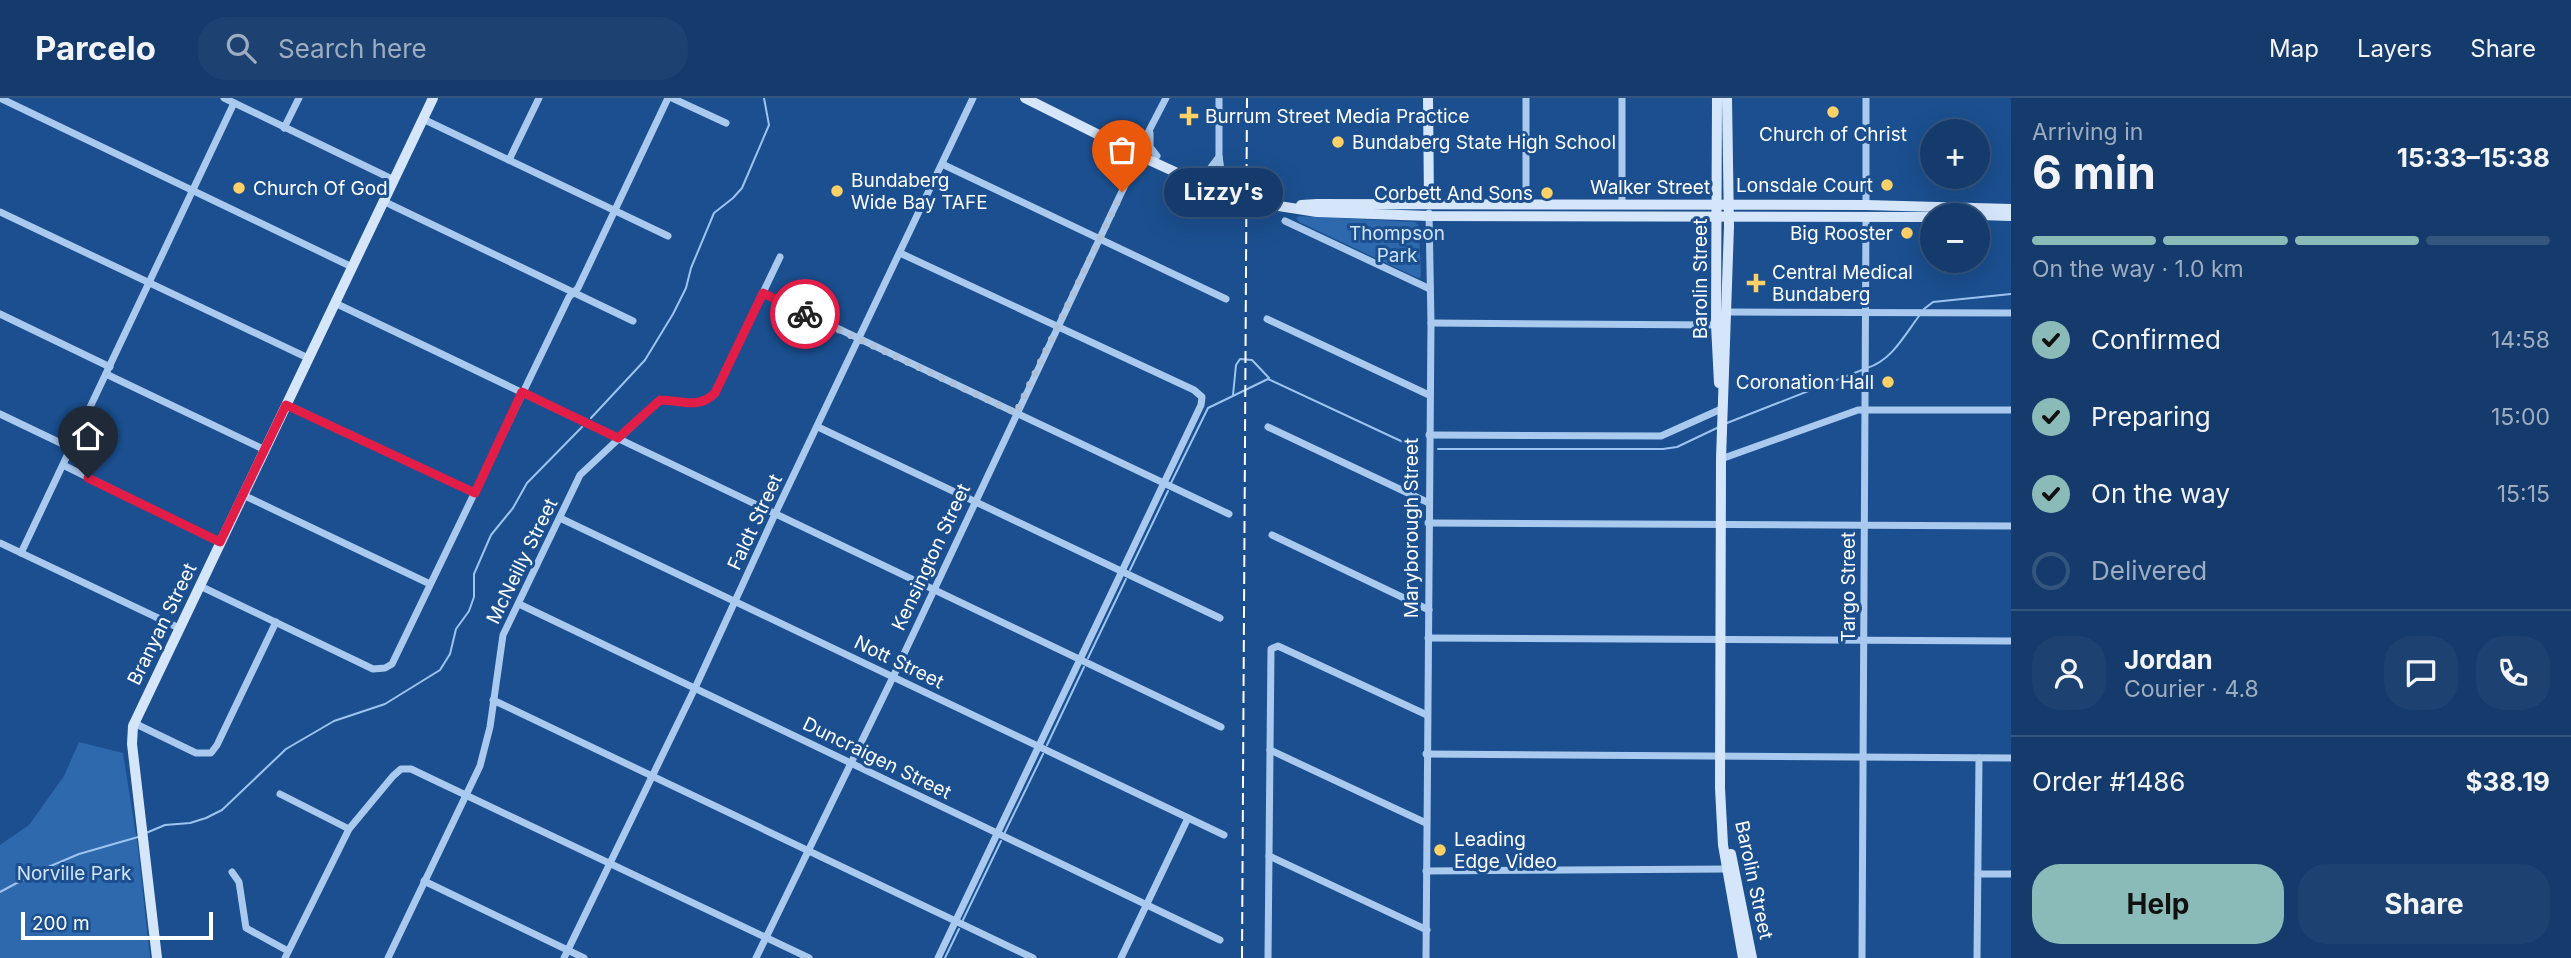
<!DOCTYPE html>
<meta charset="utf-8">
<style>
:root{--surface:#143b6b;--page:#1d4271;--text:#f1f3f6;--muted:#9dadc1;--line:#33557e;--accent:#8bbbb9}
body{margin:0;font-family:Inter,sans-serif;background:var(--page);color:var(--text);height:100vh;display:flex;flex-direction:column;font-size:26px;white-space:nowrap}
*{box-sizing:border-box;margin:0}
p{font-size:23px;color:var(--muted)}
.icon{flex:none;width:38px;height:38px;fill:none;stroke:currentColor;stroke-width:2;stroke-linecap:round;stroke-linejoin:round}
.map{position:relative;flex:1;overflow:hidden}
.details{display:flex;flex-direction:column;background:var(--surface);width:560px}
.details>*{flex:none}
.buttons{position:absolute;left:1920px;top:21px;display:grid;gap:14px}
.buttons a{display:grid;place-items:center;width:70px;height:70px;border-radius:50%;background:var(--surface);box-shadow:0 7px 28px #0002,0 0 0 2px var(--line);font-size:35px}
.scale{position:absolute;left:21px;bottom:18px;width:192px;box-sizing:border-box;padding-left:7px;border:4px solid #fff;border-top:0;font-size:19px;line-height:24px;white-space:nowrap;color:#fff;-webkit-text-stroke:5px #1b4f8f;paint-order:stroke}
.pin{position:absolute;display:grid;place-items:center;width:60px;height:60px;color:#fff;margin:-72px -30px;border-radius:50% 50% 50% 0;rotate:-45deg;box-shadow:0 0 7px #0007}
.pin .icon{rotate:45deg}
.courier{position:absolute;display:grid;place-items:center;width:70px;height:70px;margin:-35px;border:5px solid #e11d48;border-radius:50%;background:#fff;color:#222;box-shadow:0 2px 9px #0007}
.bubble{position:absolute;height:49px;border-radius:24px;background:var(--surface);box-shadow:0 7px 28px #0002,0 0 0 2px var(--line);font-size:23px;font-weight:700;line-height:49px;text-align:center}
.head em{font-style:normal;font-weight:700}
.head div{display:flex;flex-direction:column-reverse}
.head{display:flex;align-items:center;justify-content:space-between;height:119px;padding:0 21px}
h1{font-size:46px;font-weight:700;line-height:52px}
.bar{display:grid;grid-template-columns:repeat(4,1fr);gap:10px 7px;align-content:center;height:84px;padding:0 21px}
.bar i{height:9px;border-radius:5px;background:var(--line)}
.bar .current{background:var(--accent)}
.bar p{grid-column:span 4}
.line{display:flex;align-items:center;gap:18px;padding:0 21px;border-top:2px solid var(--line)}
.line div{flex:1}
.round{display:grid;place-items:center;flex:none;width:74px;height:74px;border-radius:28px;background:var(--page)}
ol{padding:0 21px;list-style:none}
li{display:flex;align-items:center;gap:21px;height:77px}
li p{margin-inline-start:auto}
li .icon{padding:7px;border-radius:50%;background:var(--accent);color:#111;stroke-width:4}
li:last-child{color:var(--muted)}
li i{width:38px;height:38px;border:4px solid var(--line);border-radius:50%}
.button{display:flex;gap:14px;margin-top:auto;padding:14px 21px}
.button a{flex:1;height:80px;border-radius:28px;background:var(--accent);color:#111;font-size:28px;font-weight:700;line-height:80px;text-align:center}
.button a+a{background:var(--page);color:var(--text)}
header{display:flex;align-items:center;gap:42px;box-sizing:border-box;height:98px;padding:0 35px;background:var(--surface);border-bottom:2px solid var(--line)}
header strong{font-size:33px}
nav{display:flex;gap:38px;margin-inline-start:auto;font-size:24px}
.search{width:490px;height:63px;background:var(--page);display:flex;align-items:center;gap:18px;box-sizing:border-box;padding:0 24px;border-radius:28px;color:var(--muted);font-size:26px}
main{display:flex;flex:1;min-height:0}
.map>svg:first-child{display:block}
</style>
<header>
<strong>Parcelo</strong>
<div class="search"><svg class="icon" aria-label="search" viewBox="0 0 24 24"><circle cx="10" cy="10" r="6"/><path d="M15 15l6 6"/></svg>Search here</div>
<nav><a>Map</a><a>Layers</a><a>Share</a></nav>
</header>
<main>
<div class="map">
<svg width="2011" height="860" viewBox="0 0 2011 860">
<rect width="100%" height="100%" fill="#1b4f8f"/>
<g fill="#2e69ad">
<path d="M 1299,118 L 1415,124 L 1419,128 L 1421,179 L 1418,180 L 1299,124 L 1296,120 Z"/>
<path d="M 79,644 L 123,655 L 138,750 L 150,860 L 0,860 L 0,747 L 29,727 L 64,678 Z"/>
</g>
<g fill="none" stroke-linecap="round" stroke-linejoin="round">
<g stroke="#9cc4f0" stroke-width="2">
<path d="M 1924,211 L 1933,204 L 2011,196"/>
<path d="M 1867,270 C 1892,262 1904,238 1919,218"/>
<path d="M 1233,297 L 1236,267 L 1240,261 L 1252,262 L 1269,280"/>
<path d="M 591,320 L 645,262 L 673,216 L 686,190 L 691,170 L 714,115 L 733,100 L 742,90 L 769,27 L 764,0"/>
<path d="M 1727,325 L 1862,272"/>
<path d="M 1438,351 L 1663,351 L 1677,349 L 1719,329"/>
<path d="M 1171,385 L 1208,310 L 1268,281 L 1418,351"/>
<path d="M 1130,472 L 1168,393"/>
<path d="M 1088,560 L 1126,481"/>
<path d="M 1047,647 L 1084,569"/>
<path d="M 1005,734 L 1043,656"/>
<path d="M 146,735 L 165,727 L 190,725 L 206,720 L 222,712 L 286,651 L 334,623 L 385,606 L 440,572 L 450,556 L 456,531 L 469,513 L 474,499 L 474,476 L 491,437 L 513,410 L 527,385 L 582,329"/>
<path d="M 0,794 L 41,772 L 79,756 L 138,739"/>
<path d="M 963,822 L 1001,743"/>
<path d="M 945,860 L 959,831"/>
</g>
<g stroke="#a9c9ee" stroke-width="7">
<path d="M 0,0 L 352,169"/>
<path d="M 224,0 L 394,82"/>
<path d="M 672,0 L 726,25"/>
<path d="M 423,21 L 668,138"/>
<path d="M 284,30 L 299,0"/>
<path d="M 1150,35 L 1150,49 L 1157,58"/>
<path d="M 1142,58 L 1140,50 L 1166,0"/>
<path d="M 509,62 L 539,0"/>
<path d="M 942,66 L 1226,201"/>
<path d="M 1196,76 L 1209,72 L 1219,59"/>
<path d="M 1210,90 L 1217,87 L 1221,72 L 1219,58 L 1219,0"/>
<path d="M 383,103 L 633,223"/>
<path d="M 1526,106 L 1526,0"/>
<path d="M 1622,106 L 1622,0"/>
<path d="M 1866,107 L 1866,0"/>
<path d="M 0,114 L 308,260"/>
<path d="M 1285,123 L 1430,191"/>
<path d="M 900,155 L 1194,292 L 1202,299 L 1201,307 L 938,860"/>
<path d="M 763,195 L 1229,416"/>
<path d="M 335,205 L 1221,629"/>
<path d="M 1728,214 L 2011,215"/>
<path d="M 0,216 L 110,269"/>
<path d="M 1267,221 L 1429,297"/>
<path d="M 1431,225 L 1716,227"/>
<path d="M 106,276 L 265,352"/>
<path d="M 287,307 L 475,395"/>
<path d="M 0,316 L 71,350"/>
<path d="M 818,329 L 1220,520"/>
<path d="M 1268,329 L 1429,405"/>
<path d="M 1429,337 L 1661,338 L 1719,312"/>
<path d="M 1721,361 L 1858,312 L 2011,312"/>
<path d="M 63,367 L 221,445"/>
<path d="M 243,397 L 430,486"/>
<path d="M 560,420 L 1224,737"/>
<path d="M 1428,425 L 2011,428"/>
<path d="M 1272,437 L 1429,512"/>
<path d="M 0,445 L 179,530"/>
<path d="M 21,455 L 234,5"/>
<path d="M 200,488 L 373,571 L 385,570 L 392,566 L 569,199 L 578,190 L 668,0"/>
<path d="M 519,506 L 1220,842"/>
<path d="M 1428,540 L 2011,543"/>
<path d="M 493,602 L 1033,860"/>
<path d="M 134,625 L 196,655 L 211,655 L 217,647 L 276,524"/>
<path d="M 1270,652 L 1426,725"/>
<path d="M 1426,656 L 2011,660"/>
<path d="M 280,696 L 349,731"/>
<path d="M 1269,758 L 1427,832"/>
<path d="M 1426,773 L 1730,771"/>
<path d="M 232,774 L 239,784 L 246,830 L 288,853"/>
<path d="M 1978,776 L 2011,776"/>
<path d="M 424,783 L 584,860"/>
<path d="M 285,860 L 349,731 L 393,678 L 401,671 L 411,671 L 809,860"/>
<path d="M 388,860 L 480,668 L 490,629 L 503,537 L 580,377 L 660,302 C 681,302 698,312 715,295 L 780,159"/>
<path d="M 564,860 L 695,590 L 776,414 L 973,0"/>
<path d="M 756,860 L 893,579 L 1133,70 L 1134,63 L 1129,52"/>
<path d="M 1121,860 L 1188,720"/>
<path d="M 1268,860 L 1271,551 L 1278,548 L 1427,617"/>
<path d="M 1426,860 L 1431,225 L 1429,115"/>
<path d="M 1862,860 L 1866,119"/>
<path d="M 1977,860 L 1979,660"/>
</g>
<g stroke="#d6e6fa" stroke-width="10">
<path d="M 1025,0 L 1149,62 L 1234,101 L 1317,114 L 1429,118 L 1932,119"/>
<path d="M 1428,0 L 1429,106"/>
<path d="M 1717,0 L 1716,227 L 1719,285"/>
<path d="M 1727,0 L 1729,128 L 1721,361 L 1720,690 L 1723,747 L 1743,860"/>
<path d="M 1301,107 L 1317,106 L 1866,107 L 2011,111"/>
<path d="M 1978,117 L 2011,118"/>
<path d="M 1731,756 L 1752,860"/>
<path d="M 157,860 L 132,646 L 133,628 L 433,0"/>
</g>
<path stroke="#fff" stroke-width="2" stroke-dasharray="12 5" stroke-linecap="butt" d="M 1242,860 L 1247,0"/>
</g>
<g fill="none" stroke-linecap="round" stroke-linejoin="round">
<path stroke="#afc1d8" stroke-width="7" stroke-dasharray="0 12.6" d="M 805,216 L 1016,315 L 1122,94"/>
<path stroke="#e11d48" stroke-width="9" d="M 88,380 L 220,444 L 286,307 L 475,395 L 522,294 L 618,340 L 660,302 C 681,302 698,312 715,295 L 763,195 L 805,216"/>
</g>
<g fill="#ffd166" stroke="#1b4f8f" stroke-width="2.5">
<circle cx="1833" cy="14" r="7"/>
<path d="M1185.5 7.5h7v7h7v7h-7v7h-7v-7h-7v-7h7z"/>
<circle cx="1338" cy="44" r="7"/>
<circle cx="1887" cy="87" r="7"/>
<circle cx="239" cy="90" r="7"/>
<circle cx="837" cy="93" r="7"/>
<circle cx="1547" cy="95" r="7"/>
<circle cx="1907" cy="135" r="7"/>
<path d="M1752.5 174.5h7v7h7v7h-7v7h-7v-7h-7v-7h7z"/>
<circle cx="1888" cy="284" r="7"/>
<circle cx="1440" cy="752" r="7"/>
</g>
<g text-anchor="middle" dominant-baseline="central" stroke-width="6" stroke-linejoin="round" paint-order="stroke">
<g font-size="19" fill="#fff" stroke="#1b4f8f" text-anchor="start">
<text x="1205" y="18">Burrum Street Media Practice</text>
<text x="1833" y="36" text-anchor="middle">Church of Christ</text>
<text x="1352" y="44">Bundaberg State High School</text>
<text x="851" y="82">Bundaberg<tspan x="851" dy="22">Wide Bay TAFE</tspan></text>
<text x="1873" y="87" text-anchor="end">Lonsdale Court</text>
<text x="253" y="90">Church Of God</text>
<text x="1533" y="95" text-anchor="end">Corbett And Sons</text>
<text x="1893" y="135" text-anchor="end">Big Rooster</text>
<text x="1772" y="174">Central Medical<tspan x="1772" dy="22">Bundaberg</tspan></text>
<text x="1874" y="284" text-anchor="end">Coronation Hall</text>
<text x="1454" y="741">Leading<tspan x="1454" dy="22">Edge Video</tspan></text>
</g>
<g font-size="19" fill="#fff" stroke="#1b4f8f">
<text x="1650" y="89">Walker Street</text>
<text transform="translate(1700 181) rotate(-90)">Barolin Street</text>
<text transform="translate(755 424) rotate(-65)">Faldt Street</text>
<text transform="translate(1411 430) rotate(-90)">Maryborough Street</text>
<text transform="translate(931 459) rotate(-65)">Kensington Street</text>
<text transform="translate(522 463) rotate(-64)">McNeilly Street</text>
<text transform="translate(1848 489) rotate(-90)">Targo Street</text>
<text transform="translate(162 526) rotate(-64)">Branyan Street</text>
<text transform="translate(899 564) rotate(26)">Nott Street</text>
<text transform="translate(877 660) rotate(26)">Duncraigen Street</text>
<text transform="translate(1754 782) rotate(78)">Barolin Street</text>
</g>
<g font-size="19" fill="#cfe3fa" stroke="#1b4f8f">
<text x="1397" y="135">Thompson<tspan x="1397" dy="22">Park</tspan></text>
<text x="74" y="775">Norville Park</text>
</g>
</g>
</svg>
<div class="buttons">
<a>+</a>
<a>−</a>
</div>
<div class="scale">200 m</div>
<div class="pin" style="left:1122px;top:94px;background:#ea580c"><svg class="icon" aria-label="bag" viewBox="0 0 24 24"><path d="M5 8h14l-1 12H6zM9 8a3 3 0 0 1 6 0"/></svg></div>
<div class="pin" style="left:88px;top:380px;background:#1f2937"><svg class="icon" aria-label="home" viewBox="0 0 24 24"><path d="M3 11l9-7 9 7M6 9v11h12V9"/></svg></div>
<div class="courier" style="left:805px;top:216px"><svg class="icon" aria-label="bike" viewBox="0 0 24 24"><circle cx="6" cy="16" r="4"/><circle cx="18" cy="16" r="4"/><path d="M6 16l4-8h5l3 8M10 8l3 8H6M13 5h3"/></svg></div>
<div class="bubble" style="left:1164px;top:70px;width:119px">Lizzy's</div>
</div>
<section class="details">
<div class="head"><div><h1>6 min</h1><p>Arriving in</p></div><em>15:33–15:38</em></div>
<div class="bar"><i class="current"></i><i class="current"></i><i class="current"></i><i></i><p>On the way · 1.0 km</p></div>
<ol>
<li><svg class="icon" aria-label="check" viewBox="0 0 24 24"><path d="M5 12l5 5 9-10"/></svg>Confirmed<p>14:58</p></li>
<li><svg class="icon" aria-label="check" viewBox="0 0 24 24"><path d="M5 12l5 5 9-10"/></svg>Preparing<p>15:00</p></li>
<li><svg class="icon" aria-label="check" viewBox="0 0 24 24"><path d="M5 12l5 5 9-10"/></svg>On the way<p>15:15</p></li>
<li><i></i>Delivered</li>
</ol>
<div class="line" style="height:126px"><a class="round"><svg class="icon" aria-label="person" viewBox="0 0 24 24"><circle cx="12" cy="8" r="4"/><path d="M4 21q1-7 8-7t8 7"/></svg></a><div><b>Jordan</b><p>Courier · 4.8</p></div><a class="round"><svg class="icon" aria-label="chat" viewBox="0 0 24 24"><path d="M4 5h16v11H9l-5 4z"/></svg></a><a class="round"><svg class="icon" aria-label="phone" viewBox="0 0 24 24"><path d="M5 4h4l2 5-3 2q2 4 5 5l2-3 5 2v4C11 20 4 13 5 4z"/></svg></a></div>
<div class="line" style="height:91px"><div>Order #1486</div><b>$38.19</b></div>
<div class="button"><a>Help</a><a>Share</a></div>
</section>
</main>
